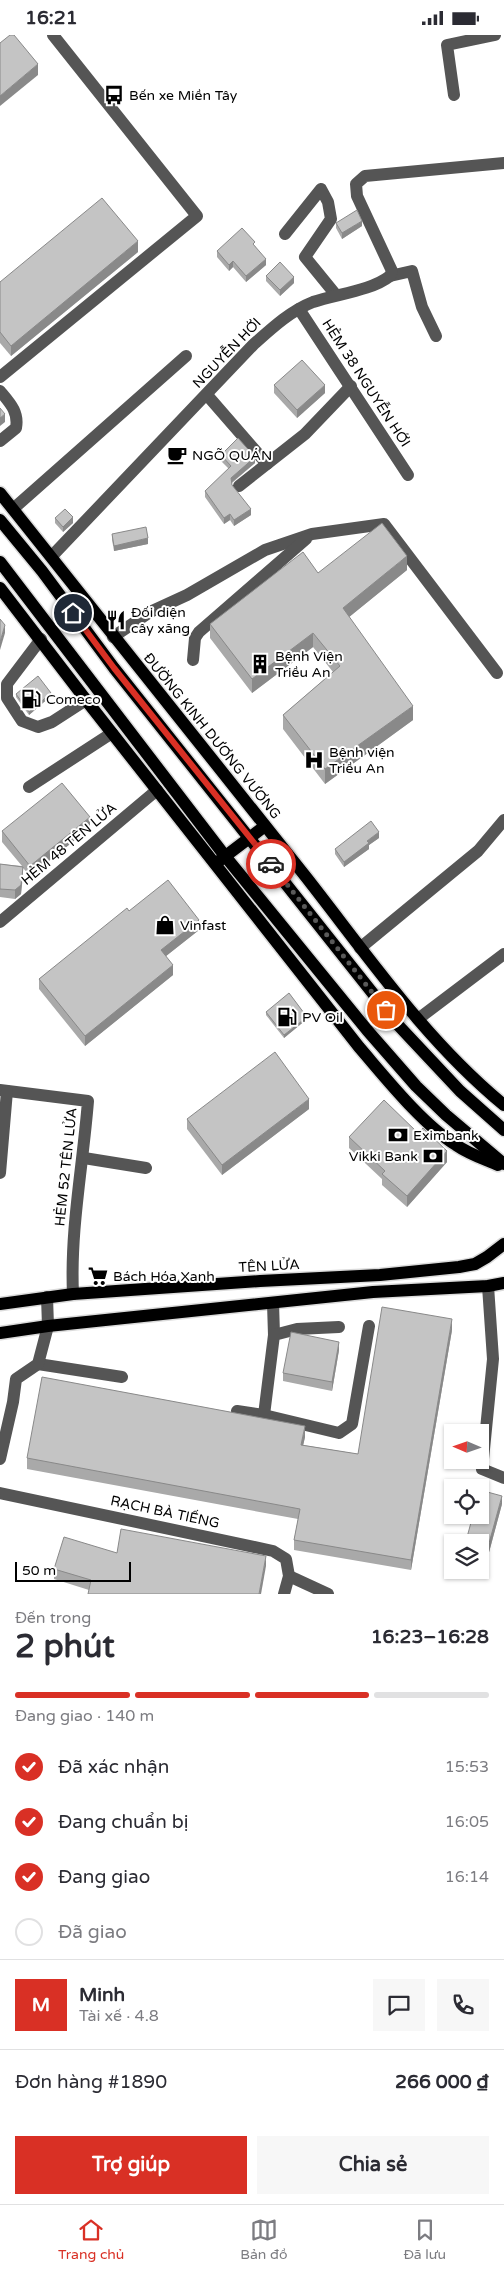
<!DOCTYPE html>
<html lang="vi">
<meta charset="utf-8">
<style>
:root{--surface:#fff;--page:#f7f7f7;--text:#2b2b33;--muted:#7c7c81;--line:#e1e1e2;--accent:#d93025}
body{margin:0;font-family:"Varela Round",sans-serif;background:var(--page);color:var(--text);height:100vh;display:flex;flex-direction:column;font-size:19px;white-space:nowrap}
*{box-sizing:border-box;margin:0}
p{font-size:16px;color:var(--muted)}
.icon{flex:none;width:28px;height:28px;fill:none;stroke:currentColor;stroke-width:2;stroke-linecap:round;stroke-linejoin:round}
.map{position:relative;height:1559px;overflow:hidden}
.side{display:flex;flex-direction:column;background:var(--surface);flex:1}
.side>*{flex:none}
.needle{width:32px;rotate:272deg}
.buttons{position:absolute;left:444px;top:1389px;display:grid;gap:10px}
.buttons a{display:grid;place-items:center;width:45px;height:45px;border-radius:0px;background:var(--surface);box-shadow:0 1px 4px #0004;font-size:25px}
.scale{position:absolute;left:15px;bottom:12px;width:116px;box-sizing:border-box;padding-left:5px;border:2px solid #000;border-top:0;font-size:14px;line-height:18px;white-space:nowrap;color:#000;-webkit-text-stroke:4px #fff;paint-order:stroke}
.pin{position:absolute;display:grid;place-items:center;width:42px;height:42px;color:#fff;margin:-21px;border:2px solid #fff;border-radius:50%;box-shadow:0 1px 5px #0007}
.courier{position:absolute;display:grid;place-items:center;width:50px;height:50px;margin:-25px;border:4px solid #d93025;border-radius:50%;background:#fff;color:#222;box-shadow:0 1px 6px #0007}
.headline em{font-style:normal;font-weight:700}
.headline div{display:flex;flex-direction:column-reverse}
.headline{display:flex;align-items:center;justify-content:space-between;height:85px;padding:0 15px}
h1{font-size:32px;font-weight:700;line-height:38px}
.bar{display:grid;grid-template-columns:repeat(4,1fr);gap:8px 5px;align-content:center;height:60px;padding:0 15px}
.bar i{height:6px;border-radius:4px;background:var(--line)}
.bar .selected{background:var(--accent)}
.bar p{grid-column:span 4}
.line{display:flex;align-items:center;gap:12px;padding:0 15px;border-top:1px solid var(--line)}
.line div{flex:1}
.round{display:grid;place-items:center;flex:none;width:52px;height:52px;border-radius:0px;background:var(--page)}
ol{padding:0 15px;list-style:none}
li{display:flex;align-items:center;gap:15px;height:55px}
li p{margin-inline-start:auto}
li .icon{padding:5px;border-radius:50%;background:var(--accent);color:#fff;stroke-width:4}
li:last-child{color:var(--muted)}
li i{width:28px;height:28px;border:2px solid var(--line);border-radius:50%}
.cta{display:flex;gap:10px;margin-top:auto;padding:10px 15px}
.cta a{flex:1;height:58px;border-radius:0px;background:var(--accent);color:#fff;font-size:20px;font-weight:700;line-height:58px;text-align:center}
.cta a+a{background:var(--page);color:var(--text)}
.status{display:flex;justify-content:space-between;align-items:center;height:35px;padding:0 25px;background:var(--surface);direction:ltr}
.status svg{height:14px;fill:currentColor}
.tab-bar{display:flex;justify-content:space-around;align-items:center;height:70px;border-top:1px solid var(--line);background:var(--surface);font-size:14px;color:var(--muted)}
.tab-bar a{display:grid;justify-items:center;gap:2px}
.tab-bar .selected{color:var(--accent)}
.map>svg:first-child{display:block}
</style>
<div class="status"><b>16:21</b><svg viewBox="0 0 49 12"><path d="M0 12V9h3v3zM5 12V6h3v6zM10 12V3h3v9zM15 12V0h3v12zM26 1h20v11H26zM47 4h2v5h-2z"/></svg></div>
<div class="map">
<svg width="504" height="1559" viewBox="0 0 504 1559">
<rect width="100%" height="100%" fill="#fff"/>
<g fill="none" stroke-linecap="round" stroke-linejoin="round">
<defs>
<g id="major">
<path d="M 0,458 C 102,586 204,714 306,842 C 368,921 426,1006 504,1070"/>
<path d="M 0,485 L 42,536 L 114,633 L 398,990 L 460,1056 L 504,1095"/>
<path d="M 0,527 L 225,821 L 367,995 L 416,1051 L 446,1080 L 504,1129"/>
<path d="M 0,553 L 86,665 L 359,1012 C 385,1042 422,1089 456,1110 C 469,1119 484,1124 498,1130"/>
<path d="M 219,826 L 265,791"/>
<path d="M 0,1269 L 73,1259 L 260,1246 L 380,1240 L 459,1232 L 475,1229 L 487,1222 L 504,1209"/>
<path d="M 0,1298 L 48,1291 L 373,1257 L 488,1251 L 504,1248"/>
</g>
</defs>
<use href="#major" stroke="#dbdbdb" stroke-width="15"/>
<g stroke="#555" stroke-width="12">
<path d="M 454,60 L 447,10 L 495,0"/>
<path d="M 285,199 L 321,154 L 328,167 L 331,184 L 305,222 L 336,260"/>
<path d="M 390,241 L 412,236 L 422,272 L 436,301"/>
<path d="M 299,274 L 408,440"/>
<path d="M 0,342 L 197,181 L 53,0"/>
<path d="M 0,356 C 10,368 19,377 16,393 L 0,406"/>
<path d="M 207,360 L 267,429"/>
<path d="M 239,451 L 305,399 L 351,351"/>
<path d="M 13,474 L 186,321"/>
<path d="M 52,521 L 253,310 C 271,294 290,276 313,267 C 336,259 371,256 390,241 L 392,236 L 357,161 L 356,149 L 365,141 L 504,128"/>
<path d="M 113,602 L 150,577 L 187,560 L 265,515 L 312,499 L 384,489 L 497,638"/>
<path d="M 41,604 L 7,649 L 7,663 L 22,686 L 38,692 L 52,687 L 86,665"/>
<path d="M 193,625 L 195,603 L 199,597 L 306,504"/>
<path d="M 29,752 L 112,698"/>
<path d="M 0,887 L 157,755"/>
<path d="M 360,913 L 478,816 L 504,785"/>
<path d="M 418,984 L 504,919"/>
<path d="M 0,1055 L 88,1066 C 83,1130 70,1195 73,1259"/>
<path d="M 84,1123 L 146,1133"/>
<path d="M 0,1138 L 7,1056"/>
<path d="M 488,1251 L 493,1324 L 482,1434 L 504,1443"/>
<path d="M 273,1268 L 274,1300"/>
<path d="M 38,1329 L 122,1342"/>
<path d="M 237,1376 L 264,1380 L 339,1398 L 352,1389 L 369,1291"/>
<path d="M 264,1380 L 274,1300 L 297,1294 L 339,1292"/>
<path d="M 0,1424 L 13,1367 L 16,1344 L 38,1329 L 48,1291 L 47,1262"/>
<path d="M 0,1458 L 273,1516 L 286,1524 L 289,1541 L 284,1559"/>
<path d="M 289,1541 L 328,1559"/>
</g>
<use href="#major" stroke="#000" stroke-width="12"/>
</g>
<g fill="#a9a9a9">
<path d="M 336,188 L 362,191 L 342,204 L 336,193 Z"/>
<path d="M 255,211 L 266,230 L 246,247 L 233,232 L 229,236 L 217,222 L 217,216 Z"/>
<path d="M 138,217 L 11,321 L 0,308 L 0,247 Z"/>
<path d="M 266,241 L 294,248 L 280,261 L 266,246 Z"/>
<path d="M 274,350 L 325,358 L 297,383 L 274,358 Z"/>
<path d="M 221,420 L 255,428 L 232,448 L 232,450 L 251,480 L 234,491 L 230,485 L 224,489 L 205,462 L 205,456 L 229,434 L 221,426 Z"/>
<path d="M 55,483 L 73,488 L 63,497 L 55,488 Z"/>
<path d="M 112,499 L 148,509 L 114,516 L 112,505 Z"/>
<path d="M 407,535 L 349,582 L 413,685 L 325,749 L 283,694 L 283,680 L 333,637 L 313,612 L 252,658 L 210,603 L 210,589 L 318,538 Z"/>
<path d="M 16,659 L 51,661 L 29,680 L 16,662 Z"/>
<path d="M 90,793 L 30,841 L 23,833 L 21,859 L 15,864 L 0,862 L 0,829 L 22,831 L 2,807 L 2,796 Z"/>
<path d="M 379,803 L 369,810 L 369,814 L 344,832 L 335,819 L 335,814 Z"/>
<path d="M 129,876 L 199,895 L 166,921 L 173,940 L 85,1011 L 39,954 L 39,944 Z"/>
<path d="M 266,977 L 307,984 L 284,1003 L 266,980 Z"/>
<path d="M 309,1074 L 222,1140 L 187,1094 L 187,1084 Z"/>
<path d="M 349,1102 L 447,1127 L 407,1172 L 382,1150 L 382,1144 L 349,1113 Z"/>
<path d="M 452,1295 L 411,1535 L 294,1515 L 294,1505 L 298,1484 L 27,1434 L 27,1423 L 305,1402 L 303,1410 L 358,1419 Z"/>
<path d="M 339,1315 L 332,1356 L 283,1346 L 283,1338 Z"/>
<path d="M 502,1469 L 488,1521 L 480,1518 L 480,1508 L 466,1508 L 466,1506 Z"/>
<path d="M 117,1518 L 266,1531 L 89,1555 L 54,1544 L 54,1534 Z"/>
</g>
<g fill="#898989">
<path d="M 38,29 L 38,40 L 0,71 L 0,61 Z"/>
<path d="M 362,186 L 362,191 L 342,204 L 342,198 Z"/>
<path d="M 138,206 L 138,217 L 11,321 L 11,311 Z"/>
<path d="M 266,224 L 266,230 L 246,247 L 246,241 Z"/>
<path d="M 233,226 L 233,232 L 229,236 L 229,230 Z"/>
<path d="M 294,242 L 294,248 L 280,261 L 280,255 Z"/>
<path d="M 325,350 L 325,358 L 297,383 L 297,375 Z"/>
<path d="M 5,379 L 5,387 L 0,391 L 0,383 Z"/>
<path d="M 255,422 L 255,428 L 231,448 L 231,443 Z"/>
<path d="M 251,474 L 251,480 L 234,491 L 234,485 Z"/>
<path d="M 230,479 L 230,485 L 224,489 L 224,483 Z"/>
<path d="M 73,482 L 73,488 L 63,497 L 63,492 Z"/>
<path d="M 148,503 L 148,509 L 114,516 L 114,511 Z"/>
<path d="M 407,521 L 407,535 L 343,587 L 343,573 Z"/>
<path d="M 5,590 L 5,598 L 0,615 L 0,607 Z"/>
<path d="M 313,598 L 313,612 L 252,658 L 252,644 Z"/>
<path d="M 51,658 L 51,661 L 29,680 L 29,677 Z"/>
<path d="M 413,671 L 413,685 L 325,749 L 325,734 Z"/>
<path d="M 90,782 L 90,793 L 30,841 L 30,831 Z"/>
<path d="M 379,797 L 379,803 L 369,810 L 369,814 L 344,832 L 344,827 L 367,806 Z"/>
<path d="M 23,832 L 23,840 L 21,859 L 15,864 L 15,855 Z"/>
<path d="M 199,885 L 199,895 L 161,925 L 161,915 Z"/>
<path d="M 173,930 L 173,940 L 85,1011 L 85,1001 Z"/>
<path d="M 307,982 L 307,984 L 284,1003 L 284,1000 Z"/>
<path d="M 309,1064 L 309,1074 L 222,1140 L 222,1130 Z"/>
<path d="M 447,1116 L 447,1127 L 407,1172 L 407,1161 Z"/>
<path d="M 452,1284 L 452,1295 L 411,1535 L 411,1525 Z"/>
<path d="M 339,1307 L 339,1315 L 332,1356 L 332,1347 Z"/>
<path d="M 305,1391 L 305,1402 L 301,1420 L 301,1410 Z"/>
<path d="M 502,1461 L 502,1469 L 488,1521 L 488,1512 Z"/>
<path d="M 266,1521 L 266,1531 L 261,1559 L 259,1559 Z"/>
</g>
<g fill="#c4c4c4" stroke="#898989">
<path d="M 10,0 L 14,0 L 38,29 L 0,61 L 0,8 Z"/>
<path d="M 102,163 L 138,206 L 11,311 L 0,297 L 0,247 Z"/>
<path d="M 357,175 L 362,186 L 342,198 L 336,188 Z"/>
<path d="M 242,193 L 255,207 L 253,209 L 266,224 L 246,241 L 233,226 L 229,230 L 217,216 Z"/>
<path d="M 280,227 L 294,242 L 280,255 L 266,241 Z"/>
<path d="M 302,325 L 325,350 L 297,375 L 274,350 Z"/>
<path d="M 0,373 L 5,379 L 0,383 Z"/>
<path d="M 238,403 L 255,422 L 231,443 L 232,450 L 251,474 L 234,485 L 230,479 L 224,483 L 205,456 L 231,431 L 221,420 Z"/>
<path d="M 65,474 L 73,482 L 63,492 L 55,483 Z"/>
<path d="M 382,488 L 407,521 L 343,573 L 413,671 L 325,734 L 283,680 L 340,631 L 313,598 L 252,644 L 210,589 L 303,517 L 318,538 Z"/>
<path d="M 146,492 L 148,503 L 114,511 L 112,499 Z"/>
<path d="M 0,584 L 5,590 L 0,607 Z"/>
<path d="M 38,641 L 51,658 L 29,677 L 16,659 Z"/>
<path d="M 62,748 L 90,782 L 30,831 L 2,796 Z"/>
<path d="M 371,786 L 379,797 L 367,806 L 369,808 L 344,827 L 335,814 Z"/>
<path d="M 0,829 L 23,832 L 21,850 L 15,855 L 0,854 Z"/>
<path d="M 168,845 L 199,885 L 161,915 L 173,930 L 85,1001 L 39,944 L 127,873 L 129,876 Z"/>
<path d="M 289,958 L 307,982 L 284,1000 L 266,977 Z"/>
<path d="M 275,1017 L 309,1064 L 222,1130 L 187,1084 Z"/>
<path d="M 384,1065 L 418,1098 L 423,1093 L 447,1116 L 407,1161 L 382,1139 L 385,1136 L 349,1102 Z"/>
<path d="M 382,1272 L 452,1284 L 411,1525 L 294,1505 L 300,1474 L 27,1423 L 42,1342 L 305,1391 L 301,1410 L 358,1419 Z"/>
<path d="M 291,1297 L 339,1307 L 332,1347 L 283,1338 Z"/>
<path d="M 480,1455 L 502,1461 L 488,1512 L 480,1510 L 480,1508 L 471,1508 L 466,1506 L 473,1480 L 480,1480 Z"/>
<path d="M 121,1494 L 266,1521 L 259,1559 L 88,1559 L 91,1545 L 54,1534 L 64,1502 L 117,1518 Z"/>
</g>
<g fill="none" stroke-linecap="round" stroke-linejoin="round">
<path stroke="#595959" stroke-width="5" stroke-dasharray="0 9" d="M 271,829 L 386,975"/>
<path stroke="#d93025" stroke-width="6" d="M 73,578 L 114,633 L 271,829"/>
</g>
<defs>
<symbol id="bus-bare" viewBox="-9 -9 18 18"><path d="M-5-6H5V4H4V6H2V4H-2V6H-4V4H-5ZM-3.5-4V0h7V-4ZM-3.5 1.2v1.5H-2V1.2ZM2 1.2v1.5H3.5V1.2Z" fill="#000" stroke="#fff" stroke-width="2.5" paint-order="stroke"/></symbol>
<symbol id="cafe-bare" viewBox="-9 -9 18 18"><path d="M-5.5-4.5H6V0H3Q3 3.5 0 3.5H-2.5Q-5.5 3.5-5.5 0ZM3-3.2v2h1.7v-2ZM-6 4.5H4V6H-6Z" fill="#000" stroke="#fff" stroke-width="2.5" paint-order="stroke"/></symbol>
<symbol id="restaurant-bare" viewBox="-9 -9 18 18"><path d="M-5-6h1v4h1v-4h1v4h1v-4h1v5L-1.5 .5V6h-2V.5L-5-1ZM5-6V6H3V1.5H1.5Q1.5-4 5-6Z" fill="#000" stroke="#fff" stroke-width="2.5" paint-order="stroke"/></symbol>
<symbol id="building-bare" viewBox="-9 -9 18 18"><path d="M-4-6H4V6H1V3H-1V6H-4ZM-2.5-4.3h1.7v1.8h-1.7ZM.8-4.3h1.7v1.8H.8ZM-2.5-1h1.7V.8h-1.7ZM.8-1h1.7V.8H.8Z" fill="#000" stroke="#fff" stroke-width="2.5" paint-order="stroke"/></symbol>
<symbol id="fuel-bare" viewBox="-9 -9 18 18"><path d="M-5.5-6h7V0h2V4h1.3V-2.5L3-4.5l.8-.8L6-3V5H2.5V1h-1V6h-7ZM-4.2-4.7v3.2H.2V-4.7Z" fill="#000" stroke="#fff" stroke-width="2.5" paint-order="stroke"/></symbol>
<symbol id="hospital-bare" viewBox="-9 -9 18 18"><path d="M-5-5h3v3.5h4V-5h3V5h-3V1.5h-4V5h-3Z" fill="#000" stroke="#fff" stroke-width="2.5" paint-order="stroke"/></symbol>
<symbol id="shop-bare" viewBox="-9 -9 18 18"><path d="M-5-2.5h2.3a2.7 3.5 0 0 1 5.4 0H5L5.5 6h-11ZM-1.5-2.5h3a1.5 2.3 0 0 0-3 0Z" fill="#000" stroke="#fff" stroke-width="2.5" paint-order="stroke"/></symbol>
<symbol id="bank-bare" viewBox="-9 -9 18 18"><path d="M-6-4H6V4H-6ZM0-2.3a2.3 2.3 0 1 0 0 4.6a2.3 2.3 0 1 0 0-4.6Z" fill="#000" stroke="#fff" stroke-width="2.5" paint-order="stroke"/></symbol>
<symbol id="supermarket-bare" viewBox="-9 -9 18 18"><path d="M-6-5.5h2.5l.6 2H6L4.5 2H-2.5L-4.4-4H-6ZM-1.5 3.2a1.3 1.3 0 1 0 .1 0ZM3 3.2a1.3 1.3 0 1 0 .1 0Z" fill="#000" stroke="#fff" stroke-width="2.5" paint-order="stroke"/></symbol>
</defs>
<g fill-rule="evenodd">
<use href="#bus-bare" x="100" y="46" width="28" height="28"/>
<use href="#cafe-bare" x="163" y="406" width="28" height="28"/>
<use href="#restaurant-bare" x="102" y="571" width="28" height="28"/>
<use href="#building-bare" x="246" y="615" width="28" height="28"/>
<use href="#fuel-bare" x="17" y="650" width="28" height="28"/>
<use href="#hospital-bare" x="300" y="711" width="28" height="28"/>
<use href="#shop-bare" x="151" y="876" width="28" height="28"/>
<use href="#fuel-bare" x="273" y="968" width="28" height="28"/>
<use href="#bank-bare" x="384" y="1086" width="28" height="28"/>
<use href="#bank-bare" x="419" y="1107" width="28" height="28"/>
<use href="#supermarket-bare" x="84" y="1227" width="28" height="28"/>
</g>
<g text-anchor="middle" dominant-baseline="central" stroke-width="4" stroke-linejoin="round" paint-order="stroke">
<g font-size="14" fill="#000" stroke="#fff" text-anchor="start">
<text x="129" y="60">Bến xe Miền Tây</text>
<text x="192" y="420">NGÕ QUÁN</text>
<text x="131" y="577">Đối diện<tspan x="131" dy="16">cây xăng</tspan></text>
<text x="275" y="621">Bệnh Viện<tspan x="275" dy="16">Triều An</tspan></text>
<text x="46" y="664">Comeco</text>
<text x="329" y="717">Bệnh viện<tspan x="329" dy="16">Triều An</tspan></text>
<text x="180" y="890">Vinfast</text>
<text x="302" y="982">PV Oil</text>
<text x="413" y="1100">Eximbank</text>
<text x="418" y="1121" text-anchor="end">Vikki Bank</text>
<text x="113" y="1241">Bách Hóa Xanh</text>
</g>
<g font-size="14" fill="#000" stroke="#fff">
<text transform="translate(227 318) rotate(-46)">NGUYỄN HỚI</text>
<text transform="translate(366 348) rotate(57)">HẺM 38 NGUYỄN HỚI</text>
<text transform="translate(212 701) rotate(51)">ĐƯỜNG KINH DƯƠNG VƯƠNG</text>
<text transform="translate(69 809) rotate(-40)">HẺM 48 TÊN LỬA</text>
<text transform="translate(66 1132) rotate(-84)">HẺM 52 TÊN LỬA</text>
<text transform="translate(269 1231) rotate(-3)">TÊN LỬA</text>
<text transform="translate(165 1477) rotate(12)">RẠCH BÀ TIẾNG</text>
</g>
</g>
</svg>
<div class="buttons">
<a><svg class="needle" viewBox="-14 -14 28 28"><path d="M0-13l5 13h-10z" fill="#e53935"/><path d="M0 13l5-13h-10z" fill="#7c7c81"/></svg></a>
<a><svg class="icon" aria-label="locate" viewBox="0 0 24 24"><circle cx="12" cy="12" r="6"/><path d="M12 2v4M12 18v4M2 12h4M18 12h4"/></svg></a>
<a><svg class="icon" aria-label="layers" viewBox="0 0 24 24"><path d="M12 4l9 5-9 5-9-5zM3 14l9 5 9-5"/></svg></a>
</div>
<div class="scale">50 m</div>
<div class="pin" style="left:386px;top:975px;background:#ea580c"><svg class="icon" aria-label="bag" viewBox="0 0 24 24"><path d="M5 8h14l-1 12H6zM9 8a3 3 0 0 1 6 0"/></svg></div>
<div class="pin" style="left:73px;top:578px;background:#1f2937"><svg class="icon" aria-label="home" viewBox="0 0 24 24"><path d="M3 11l9-7 9 7M6 9v11h12V9"/></svg></div>
<div class="courier" style="left:271px;top:829px"><svg class="icon" aria-label="car" viewBox="0 0 24 24"><path d="M5 17H2v-5l4-1 3-4h7l3 4 3 1v5h-3M9 17h6M6 11h13"/><circle cx="7" cy="17" r="2"/><circle cx="17" cy="17" r="2"/></svg></div>
</div>
<section class="side">
<div class="headline"><div><h1>2 phút</h1><p>Đến trong</p></div><em>16:23–16:28</em></div>
<div class="bar"><i class="selected"></i><i class="selected"></i><i class="selected"></i><i></i><p>Đang giao · 140 m</p></div>
<ol>
<li><svg class="icon" aria-label="check" viewBox="0 0 24 24"><path d="M5 12l5 5 9-10"/></svg>Đã xác nhận<p>15:53</p></li>
<li><svg class="icon" aria-label="check" viewBox="0 0 24 24"><path d="M5 12l5 5 9-10"/></svg>Đang chuẩn bị<p>16:05</p></li>
<li><svg class="icon" aria-label="check" viewBox="0 0 24 24"><path d="M5 12l5 5 9-10"/></svg>Đang giao<p>16:14</p></li>
<li><i></i>Đã giao</li>
</ol>
<div class="line" style="height:90px"><b class="round" style="background:var(--accent);color:#fff">M</b><div><b>Minh</b><p>Tài xế · 4.8</p></div><a class="round"><svg class="icon" aria-label="chat" viewBox="0 0 24 24"><path d="M4 5h16v11H9l-5 4z"/></svg></a><a class="round"><svg class="icon" aria-label="phone" viewBox="0 0 24 24"><path d="M5 4h4l2 5-3 2q2 4 5 5l2-3 5 2v4C11 20 4 13 5 4z"/></svg></a></div>
<div class="line" style="height:65px"><div>Đơn hàng #1890</div><b>266 000 ₫</b></div>
<div class="cta"><a>Trợ giúp</a><a>Chia sẻ</a></div>
</section>
<nav class="tab-bar">
<a class="selected"><svg class="icon" aria-label="home" viewBox="0 0 24 24"><path d="M3 11l9-7 9 7M6 9v11h12V9"/></svg>Trang chủ</a>
<a><svg class="icon" aria-label="map" viewBox="0 0 24 24"><path d="M3 6l6-2 6 2 6-2v14l-6 2-6-2-6 2zM9 4v14M15 6v14"/></svg>Bản đồ</a>
<a><svg class="icon" aria-label="saved" viewBox="0 0 24 24"><path d="M7 4h10v16l-5-4-5 4z"/></svg>Đã lưu</a>
</nav>
